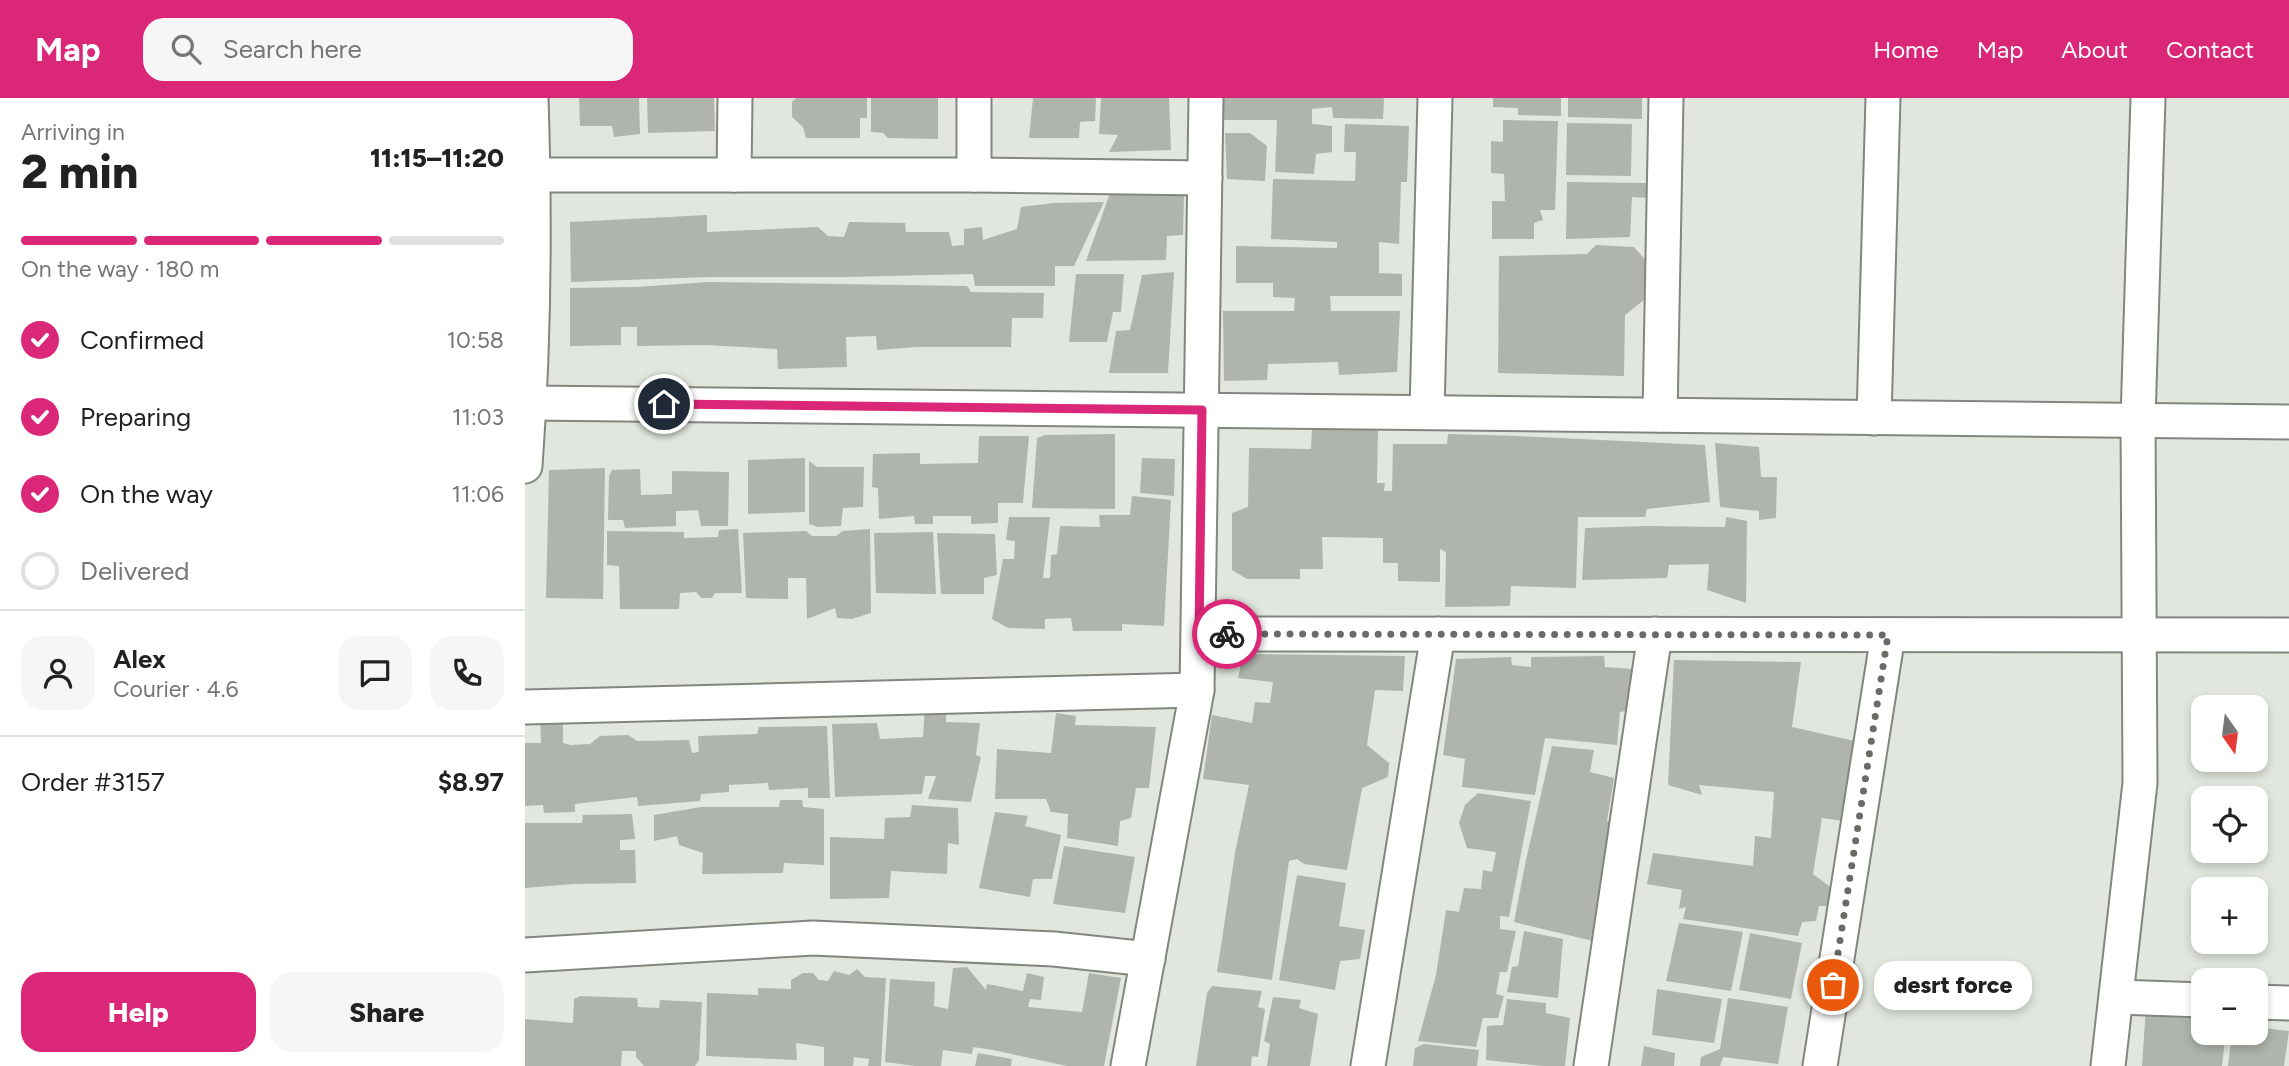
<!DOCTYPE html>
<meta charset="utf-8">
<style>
:root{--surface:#fff;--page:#f6f6f6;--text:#222;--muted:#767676;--line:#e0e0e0;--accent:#db2777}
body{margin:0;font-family:Figtree,sans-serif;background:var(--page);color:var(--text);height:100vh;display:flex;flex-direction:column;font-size:26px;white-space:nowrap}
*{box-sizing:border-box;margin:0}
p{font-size:23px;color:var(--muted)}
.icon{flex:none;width:38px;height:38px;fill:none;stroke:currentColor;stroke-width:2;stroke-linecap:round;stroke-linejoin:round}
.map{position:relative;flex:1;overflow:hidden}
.drawer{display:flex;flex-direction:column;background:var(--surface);width:525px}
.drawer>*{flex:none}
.needle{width:46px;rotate:166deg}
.tools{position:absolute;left:1666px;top:597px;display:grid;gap:14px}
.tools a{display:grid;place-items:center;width:77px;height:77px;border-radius:14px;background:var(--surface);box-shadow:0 4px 10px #0003;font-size:35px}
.pin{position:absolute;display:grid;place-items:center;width:60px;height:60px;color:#fff;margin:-30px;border:4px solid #fff;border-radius:50%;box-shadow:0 2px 7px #0007}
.courier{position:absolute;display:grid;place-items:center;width:70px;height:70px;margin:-35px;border:5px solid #db2777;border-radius:50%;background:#fff;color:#222;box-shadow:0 2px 9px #0007}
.bubble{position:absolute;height:49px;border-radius:21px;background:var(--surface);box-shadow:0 4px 10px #0003;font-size:23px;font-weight:800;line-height:49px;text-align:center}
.summary em{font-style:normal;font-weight:800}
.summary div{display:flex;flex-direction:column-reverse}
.summary{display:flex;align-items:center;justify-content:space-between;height:119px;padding:0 21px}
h1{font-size:46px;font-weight:800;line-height:52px}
.bar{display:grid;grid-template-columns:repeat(4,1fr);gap:10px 7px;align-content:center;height:84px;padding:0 21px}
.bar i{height:9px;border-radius:5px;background:var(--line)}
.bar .current{background:var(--accent)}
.bar p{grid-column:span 4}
.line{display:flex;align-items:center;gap:18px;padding:0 21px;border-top:2px solid var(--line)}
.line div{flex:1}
.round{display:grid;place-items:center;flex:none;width:74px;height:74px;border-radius:21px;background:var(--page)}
ol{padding:0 21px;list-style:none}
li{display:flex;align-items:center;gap:21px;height:77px}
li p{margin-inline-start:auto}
li .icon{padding:7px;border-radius:50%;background:var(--accent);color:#fff;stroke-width:4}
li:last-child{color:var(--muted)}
li i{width:38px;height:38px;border:4px solid var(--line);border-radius:50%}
.primary-button{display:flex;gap:14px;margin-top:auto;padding:14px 21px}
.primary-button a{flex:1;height:80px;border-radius:21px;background:var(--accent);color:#fff;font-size:28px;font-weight:800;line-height:80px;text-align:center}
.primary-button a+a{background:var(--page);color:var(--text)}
header{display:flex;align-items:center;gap:42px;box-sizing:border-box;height:98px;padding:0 35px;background:var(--accent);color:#fff}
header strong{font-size:33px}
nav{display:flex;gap:38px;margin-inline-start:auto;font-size:24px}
.search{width:490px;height:63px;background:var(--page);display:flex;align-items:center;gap:18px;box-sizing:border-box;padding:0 24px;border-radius:21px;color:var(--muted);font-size:26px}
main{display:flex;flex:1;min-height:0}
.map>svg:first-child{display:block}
</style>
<header>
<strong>Map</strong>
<div class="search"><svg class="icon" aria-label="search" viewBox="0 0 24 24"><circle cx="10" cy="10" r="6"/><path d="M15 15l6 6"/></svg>Search here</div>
<nav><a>Home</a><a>Map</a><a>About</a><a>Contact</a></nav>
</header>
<main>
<section class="drawer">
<div class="summary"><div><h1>2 min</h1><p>Arriving in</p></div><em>11:15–11:20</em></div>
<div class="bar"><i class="current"></i><i class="current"></i><i class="current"></i><i></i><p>On the way · 180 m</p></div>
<ol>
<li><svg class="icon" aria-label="check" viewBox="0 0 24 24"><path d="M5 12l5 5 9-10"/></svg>Confirmed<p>10:58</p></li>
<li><svg class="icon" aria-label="check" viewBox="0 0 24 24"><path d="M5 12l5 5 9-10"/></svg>Preparing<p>11:03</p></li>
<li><svg class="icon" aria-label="check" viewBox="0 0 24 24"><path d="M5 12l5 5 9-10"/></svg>On the way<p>11:06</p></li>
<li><i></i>Delivered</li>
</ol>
<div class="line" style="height:126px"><a class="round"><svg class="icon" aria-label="person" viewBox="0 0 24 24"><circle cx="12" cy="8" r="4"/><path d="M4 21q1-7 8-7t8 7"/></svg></a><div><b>Alex</b><p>Courier · 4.6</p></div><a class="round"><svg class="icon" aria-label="chat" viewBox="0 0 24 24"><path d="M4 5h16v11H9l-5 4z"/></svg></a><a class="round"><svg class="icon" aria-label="phone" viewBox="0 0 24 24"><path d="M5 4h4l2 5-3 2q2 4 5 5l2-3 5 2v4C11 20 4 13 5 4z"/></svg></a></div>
<div class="line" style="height:91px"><div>Order #3157</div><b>$8.97</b></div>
<div class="primary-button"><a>Help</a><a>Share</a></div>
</section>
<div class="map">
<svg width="1764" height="968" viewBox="0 0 1764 968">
<rect width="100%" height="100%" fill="#e1e7de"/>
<g fill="#afb5ac">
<path d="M 54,0 L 114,0 L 115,36 L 89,39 L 87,28 L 55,28 Z"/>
<path d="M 122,0 L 189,0 L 190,33 L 123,35 Z"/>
<path d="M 271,0 L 342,0 L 342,20 L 335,20 L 335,40 L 281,40 L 278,29 L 267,19 L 267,4 Z"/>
<path d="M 346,0 L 413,0 L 413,41 L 363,40 L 358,35 L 346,34 Z"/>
<path d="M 508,0 L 571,0 L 570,23 L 555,24 L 554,40 L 504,40 Z"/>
<path d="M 576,0 L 644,0 L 646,52 L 584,54 L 593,37 L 574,36 Z"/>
<path d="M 698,0 L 859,0 L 858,21 L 808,20 L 807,9 L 787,11 L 787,26 L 807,28 L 807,54 L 791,56 L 789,76 L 750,74 L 752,22 L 697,22 Z"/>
<path d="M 968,0 L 1036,0 L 1036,18 L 993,17 L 993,10 L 968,9 Z"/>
<path d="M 1043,0 L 1117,0 L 1117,21 L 1043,19 Z"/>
<path d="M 978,22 L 1033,23 L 1030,112 L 1015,112 L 1018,122 L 1009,125 L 1009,141 L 967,141 L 967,103 L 980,103 L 979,76 L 966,75 L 966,43 L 978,44 Z"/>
<path d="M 1042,25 L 1107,26 L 1106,78 L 1041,77 Z"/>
<path d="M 820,26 L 884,28 L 882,84 L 876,84 L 874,146 L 854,144 L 854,175 L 877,176 L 877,198 L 805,198 L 806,213 L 875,213 L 872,274 L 814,277 L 813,264 L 743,266 L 742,282 L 699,283 L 698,213 L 769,213 L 770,200 L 748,199 L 748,185 L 711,185 L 711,148 L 812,150 L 812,144 L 746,141 L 748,81 L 830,83 L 831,54 L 819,54 Z"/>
<path d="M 700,35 L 725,35 L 742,48 L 740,83 L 702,81 Z"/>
<path d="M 1042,84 L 1122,85 L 1123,100 L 1107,99 L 1105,139 L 1041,141 Z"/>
<path d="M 585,95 L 659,96 L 658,137 L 642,138 L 641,162 L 561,163 Z"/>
<path d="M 579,104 L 549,168 L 530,168 L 530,188 L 450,188 L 448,176 L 320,179 L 183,179 L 46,184 L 45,124 L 182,117 L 182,134 L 293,129 L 303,138 L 319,139 L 324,124 L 380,125 L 381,134 L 424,134 L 427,148 L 439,147 L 439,131 L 457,129 L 458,142 L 492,131 L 496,109 L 529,105 Z"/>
<path d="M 1071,147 L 1109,149 L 1124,166 L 1125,197 L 1100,217 L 1099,278 L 973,275 L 974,158 L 1062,156 Z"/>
<path d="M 649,174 L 643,275 L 584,275 L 591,233 L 605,232 L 617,177 Z"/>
<path d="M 551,176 L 599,176 L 596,214 L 588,214 L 582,244 L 544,244 Z"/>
<path d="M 184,184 L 442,188 L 446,194 L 519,195 L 518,220 L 487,220 L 486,249 L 391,249 L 352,252 L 351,238 L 321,239 L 322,269 L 253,271 L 252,251 L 181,247 L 112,248 L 112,229 L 96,229 L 96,247 L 45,248 L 45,190 L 111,189 Z"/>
<path d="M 787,330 L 853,331 L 852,385 L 860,385 L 859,393 L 867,393 L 868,346 L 922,346 L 923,336 L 993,338 L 1180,347 L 1185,404 L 1122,411 L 1120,419 L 1053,419 L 1051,490 L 986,488 L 985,508 L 920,509 L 921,454 L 915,451 L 915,484 L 873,483 L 873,465 L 858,465 L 858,440 L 797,439 L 798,471 L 775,471 L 775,481 L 722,481 L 707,472 L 707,415 L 723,409 L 724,350 L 786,351 Z"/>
<path d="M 590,336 L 590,411 L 507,410 L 512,340 L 520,337 Z"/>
<path d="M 454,338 L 504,338 L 498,405 L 473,405 L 473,425 L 446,426 L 446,418 L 408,418 L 408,426 L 390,426 L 389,418 L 354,421 L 353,390 L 347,389 L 348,356 L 395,355 L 395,366 L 453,365 Z"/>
<path d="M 1190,345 L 1234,349 L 1236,379 L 1252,379 L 1251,420 L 1234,422 L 1234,413 L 1195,409 Z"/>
<path d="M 280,360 L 280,414 L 223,416 L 223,362 Z"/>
<path d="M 617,360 L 650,361 L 649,398 L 615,395 Z"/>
<path d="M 284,363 L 292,369 L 339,369 L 338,409 L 318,410 L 316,428 L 293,429 L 284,426 Z"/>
<path d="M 80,370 L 78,501 L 21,500 L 24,372 Z"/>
<path d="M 115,371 L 116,397 L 147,396 L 147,373 L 204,374 L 203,428 L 176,428 L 173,412 L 151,413 L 151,428 L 100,430 L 98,422 L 83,422 L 84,379 L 87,372 Z"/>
<path d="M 607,398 L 646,402 L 639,528 L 597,526 L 597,533 L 548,533 L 546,520 L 520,521 L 520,531 L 483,530 L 467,521 L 478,461 L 489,461 L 490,443 L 481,442 L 484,419 L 525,419 L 518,480 L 525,480 L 526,457 L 532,456 L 535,428 L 575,429 L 574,417 L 605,417 Z"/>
<path d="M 1201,419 L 1222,423 L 1221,505 L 1182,492 L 1184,466 L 1144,467 L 1142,480 L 1057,482 L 1060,430 L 1120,428 L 1200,429 Z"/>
<path d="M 213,431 L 217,495 L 190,495 L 187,500 L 176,500 L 171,494 L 155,495 L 154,511 L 95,511 L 94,468 L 82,467 L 82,433 L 159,434 L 159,440 L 193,439 L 194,432 Z"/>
<path d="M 345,431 L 346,515 L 327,521 L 312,520 L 310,510 L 282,521 L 281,480 L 263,480 L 263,501 L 221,500 L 218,435 L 281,433 L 287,438 L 311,438 L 318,433 Z"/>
<path d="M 408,434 L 411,496 L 351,495 L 349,435 Z"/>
<path d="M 412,435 L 470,436 L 472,477 L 459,480 L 459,496 L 416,496 Z"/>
<path d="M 718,556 L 880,558 L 878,593 L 850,592 L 842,647 L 864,665 L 863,679 L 837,690 L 822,772 L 779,766 L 772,761 L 764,763 L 747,882 L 692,874 L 710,755 L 724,687 L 678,681 L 687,617 L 727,625 L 730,604 L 745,605 L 748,584 L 713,580 Z"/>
<path d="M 1079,558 L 1080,569 L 1109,571 L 1105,612 L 1095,614 L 1092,647 L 1020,640 L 1010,697 L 937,689 L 940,661 L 918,657 L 931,561 L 986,559 L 987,567 L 1006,569 L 1006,559 Z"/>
<path d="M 1149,562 L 1276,564 L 1267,629 L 1330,643 L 1318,723 L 1297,720 L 1288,776 L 1311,793 L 1309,808 L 1294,808 L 1291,823 L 1277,824 L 1273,838 L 1158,821 L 1161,809 L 1154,811 L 1157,792 L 1122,786 L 1128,755 L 1228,768 L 1230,738 L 1246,740 L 1249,694 L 1174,687 L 1177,697 L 1143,687 Z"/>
<path d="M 400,607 L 421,609 L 421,624 L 455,625 L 451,657 L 456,659 L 446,704 L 403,701 L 411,678 L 400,678 L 397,696 L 310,699 L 307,626 L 352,625 L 355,641 L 398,639 Z"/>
<path d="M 38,613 L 38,645 L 46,647 L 65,646 L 75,638 L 103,637 L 112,643 L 164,642 L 167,655 L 174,654 L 173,638 L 232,636 L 234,629 L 302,628 L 305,700 L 283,700 L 283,690 L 244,692 L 243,685 L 204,687 L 204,694 L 176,696 L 175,703 L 113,708 L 112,699 L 50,706 L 50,714 L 19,715 L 18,707 L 0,708 L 0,645 L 16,645 L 15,614 Z"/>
<path d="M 531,615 L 551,618 L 550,627 L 631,629 L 624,690 L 611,690 L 606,720 L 595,723 L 593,748 L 542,740 L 543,716 L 526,714 L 521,701 L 470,701 L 472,651 L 526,655 Z"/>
<path d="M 1027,648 L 1069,652 L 1065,674 L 1089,680 L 1082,723 L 1087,725 L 1068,843 L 989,824 L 1001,762 Z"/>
<path d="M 953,695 L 1006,703 L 984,819 L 975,818 L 975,831 L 991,833 L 982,874 L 975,874 L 971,896 L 979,898 L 973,920 L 958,920 L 951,949 L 893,943 L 911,877 L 921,812 L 934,814 L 939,790 L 956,791 L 958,772 L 967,774 L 971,754 L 942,750 L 934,725 L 940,707 Z"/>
<path d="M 255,702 L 277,702 L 278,709 L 299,711 L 299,767 L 259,765 L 258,775 L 177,776 L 178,755 L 154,747 L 152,738 L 129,743 L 129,717 L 176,709 L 254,709 Z"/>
<path d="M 387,707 L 433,710 L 434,747 L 423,745 L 422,776 L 366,773 L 364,800 L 305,801 L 305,739 L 359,741 L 360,720 L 385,719 Z"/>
<path d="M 470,714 L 503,718 L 500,728 L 536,737 L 527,781 L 508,781 L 505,799 L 454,790 Z"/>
<path d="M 107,716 L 110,741 L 95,742 L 95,752 L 110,752 L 111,785 L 48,786 L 0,790 L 0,725 L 57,725 L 58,717 Z"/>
<path d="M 539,748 L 610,759 L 600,815 L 528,806 Z"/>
<path d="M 772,777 L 821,785 L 814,828 L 840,832 L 835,861 L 815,863 L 810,892 L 754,882 Z"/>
<path d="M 1154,825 L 1218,834 L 1206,893 L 1141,883 Z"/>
<path d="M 999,833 L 1038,841 L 1033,900 L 982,894 L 987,869 L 993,868 Z"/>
<path d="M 1225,835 L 1277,845 L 1266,901 L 1214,892 Z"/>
<path d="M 442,869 L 461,892 L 462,886 L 498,893 L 502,875 L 519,879 L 516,902 L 505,901 L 503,909 L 557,914 L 564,875 L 596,880 L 579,968 L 542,968 L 468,952 L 448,949 L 447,956 L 418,952 L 416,968 L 390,968 L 360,964 L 365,881 L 410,884 L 409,908 L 423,911 L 428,870 Z"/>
<path d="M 332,871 L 340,879 L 361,880 L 356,968 L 343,968 L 344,961 L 329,959 L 328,968 L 299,968 L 299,949 L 271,945 L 272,962 L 181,958 L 182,895 L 233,897 L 233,890 L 266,891 L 266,882 L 278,875 L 288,875 L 294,882 L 303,883 L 309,873 L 324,877 Z"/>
<path d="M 687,888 L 737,893 L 733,909 L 740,911 L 733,959 L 727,958 L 726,968 L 671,968 L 682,895 Z"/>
<path d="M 1132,891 L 1197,901 L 1189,945 L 1127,937 Z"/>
<path d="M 55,898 L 112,900 L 113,909 L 134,910 L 135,902 L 177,904 L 174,962 L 170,968 L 119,968 L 111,959 L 111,953 L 97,953 L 96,968 L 0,968 L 0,921 L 48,925 L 49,901 Z"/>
<path d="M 748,899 L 776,902 L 774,910 L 793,916 L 785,968 L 742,968 L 745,946 L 739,943 Z"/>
<path d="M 1203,900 L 1263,909 L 1253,966 L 1198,959 L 1195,968 L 1175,968 L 1176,959 L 1195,951 Z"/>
<path d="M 982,901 L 1021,905 L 1021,915 L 1045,920 L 1040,968 L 1018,968 L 961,962 L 962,928 L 978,927 Z"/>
<path d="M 1621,909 L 1678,912 L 1678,934 L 1701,934 L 1697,968 L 1617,968 Z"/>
<path d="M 1731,929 L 1764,933 L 1759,968 L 1703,968 L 1707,934 L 1731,934 Z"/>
<path d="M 899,946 L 954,952 L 952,968 L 888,968 L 890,950 Z"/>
<path d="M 1119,948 L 1150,955 L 1149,968 L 1116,968 Z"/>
<path d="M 453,955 L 487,961 L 486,968 L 450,968 Z"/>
</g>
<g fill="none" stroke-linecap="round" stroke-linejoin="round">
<defs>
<g id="minor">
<path d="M 0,77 L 449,77 L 680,80"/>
<path d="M 209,77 L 210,0"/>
<path d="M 449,77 L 449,0"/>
<path d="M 5,305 L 1764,324"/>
<path d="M 902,314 L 910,0"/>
<path d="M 1135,317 L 1141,0"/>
<path d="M 1349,320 L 1358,0"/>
<path d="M 0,368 C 9,246 10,122 6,0"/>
<path d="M 674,536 L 1764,537"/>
<path d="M 0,609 L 672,592"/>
<path d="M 0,857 L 288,840 L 529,851 L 623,861"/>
<path d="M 1592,899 L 1678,902"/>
<path d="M 1731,904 L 1764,905"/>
<path d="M 603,968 L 672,592 L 681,0"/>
<path d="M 843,968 L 913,536"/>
<path d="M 1066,968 L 1130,536"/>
<path d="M 1295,968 L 1363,537"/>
<path d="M 1583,968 L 1615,685 L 1613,322 L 1623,0"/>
</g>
</defs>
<use href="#minor" stroke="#81877f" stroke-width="37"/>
<use href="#minor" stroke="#fff" stroke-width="33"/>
</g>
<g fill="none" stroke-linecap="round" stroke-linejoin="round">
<path stroke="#676c66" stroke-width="7" stroke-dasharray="0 12.6" d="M 702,536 L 1363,537 L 1308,887"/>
<path stroke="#db2777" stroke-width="9" d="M 139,306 L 677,312 L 674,536 L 702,536"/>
</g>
</svg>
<div class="tools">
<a><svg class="needle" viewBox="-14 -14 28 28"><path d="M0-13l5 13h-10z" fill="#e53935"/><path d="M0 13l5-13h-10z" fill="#767676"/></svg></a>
<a><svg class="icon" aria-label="locate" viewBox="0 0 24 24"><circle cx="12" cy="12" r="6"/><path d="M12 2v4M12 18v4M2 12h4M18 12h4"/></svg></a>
<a>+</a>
<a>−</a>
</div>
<div class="pin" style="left:1308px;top:887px;background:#ea580c"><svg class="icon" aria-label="bag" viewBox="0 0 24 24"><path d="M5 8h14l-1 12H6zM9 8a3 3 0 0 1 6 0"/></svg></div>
<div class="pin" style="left:139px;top:306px;background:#1f2937"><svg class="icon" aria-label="home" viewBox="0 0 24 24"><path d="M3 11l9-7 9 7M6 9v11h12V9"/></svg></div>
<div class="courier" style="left:702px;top:536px"><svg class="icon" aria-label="bike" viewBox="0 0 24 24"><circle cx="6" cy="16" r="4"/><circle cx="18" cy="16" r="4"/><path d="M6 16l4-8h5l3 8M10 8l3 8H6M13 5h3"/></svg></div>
<div class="bubble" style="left:1349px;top:863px;width:158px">desrt force</div>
</div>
</main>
